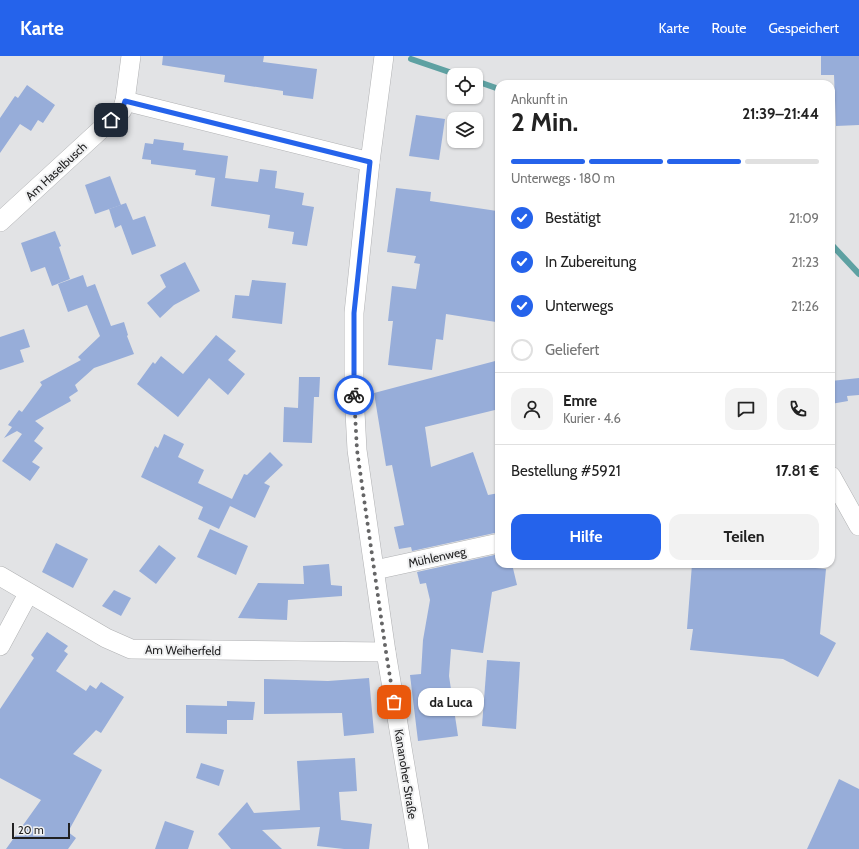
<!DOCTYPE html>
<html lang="de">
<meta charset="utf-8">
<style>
:root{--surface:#fff;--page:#f2f2f2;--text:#222;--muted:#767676;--line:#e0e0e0;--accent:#2563eb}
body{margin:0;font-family:Cabin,sans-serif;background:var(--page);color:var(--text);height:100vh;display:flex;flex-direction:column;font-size:15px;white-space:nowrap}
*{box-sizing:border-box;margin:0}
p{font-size:13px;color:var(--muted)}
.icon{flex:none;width:22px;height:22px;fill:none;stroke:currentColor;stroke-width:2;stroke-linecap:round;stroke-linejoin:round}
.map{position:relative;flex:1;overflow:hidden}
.drawer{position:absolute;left:495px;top:24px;width:340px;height:488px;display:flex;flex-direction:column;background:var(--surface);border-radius:12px;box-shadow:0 1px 3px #0004}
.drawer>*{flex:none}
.buttons{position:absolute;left:447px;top:12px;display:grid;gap:8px}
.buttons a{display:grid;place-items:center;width:36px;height:36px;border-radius:8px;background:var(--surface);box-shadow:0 1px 3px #0004;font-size:20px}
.scale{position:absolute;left:12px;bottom:10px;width:58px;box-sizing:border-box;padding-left:4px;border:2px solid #212122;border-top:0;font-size:11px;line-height:14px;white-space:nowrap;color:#212122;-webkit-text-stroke:3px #f0f1f2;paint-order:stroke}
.pin{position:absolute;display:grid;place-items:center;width:34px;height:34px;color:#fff;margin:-17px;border-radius:8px;box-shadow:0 2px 6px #0006}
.courier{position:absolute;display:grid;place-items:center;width:40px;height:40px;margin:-20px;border:3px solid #2563eb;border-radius:50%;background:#fff;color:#222;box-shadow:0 1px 5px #0007}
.bubble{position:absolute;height:28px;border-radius:12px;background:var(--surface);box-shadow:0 1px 3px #0004;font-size:13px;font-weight:700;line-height:28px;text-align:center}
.headline em{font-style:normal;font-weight:700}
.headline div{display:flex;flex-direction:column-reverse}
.headline{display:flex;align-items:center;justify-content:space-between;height:68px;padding:0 16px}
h1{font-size:26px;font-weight:700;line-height:30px}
.bar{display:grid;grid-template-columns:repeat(4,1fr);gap:6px 4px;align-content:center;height:48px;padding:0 16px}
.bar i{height:5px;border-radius:3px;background:var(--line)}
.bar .current{background:var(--accent)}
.bar p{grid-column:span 4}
.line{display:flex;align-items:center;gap:10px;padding:0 16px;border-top:1px solid var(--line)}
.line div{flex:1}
.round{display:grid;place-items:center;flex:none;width:42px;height:42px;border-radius:12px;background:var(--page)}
ol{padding:0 16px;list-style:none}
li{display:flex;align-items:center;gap:12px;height:44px}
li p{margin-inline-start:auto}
li .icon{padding:4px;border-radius:50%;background:var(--accent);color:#fff;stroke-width:4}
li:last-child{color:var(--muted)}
li i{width:22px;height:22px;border:2px solid var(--line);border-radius:50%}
.button{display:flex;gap:8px;margin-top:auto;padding:8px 16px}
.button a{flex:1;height:46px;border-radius:12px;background:var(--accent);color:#fff;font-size:16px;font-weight:700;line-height:46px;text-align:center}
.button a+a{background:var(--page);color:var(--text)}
header{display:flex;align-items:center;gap:24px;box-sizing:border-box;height:56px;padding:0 20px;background:var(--accent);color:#fff}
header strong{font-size:19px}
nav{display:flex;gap:22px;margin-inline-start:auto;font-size:14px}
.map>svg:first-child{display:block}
</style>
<header>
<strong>Karte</strong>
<nav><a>Karte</a><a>Route</a><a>Gespeichert</a></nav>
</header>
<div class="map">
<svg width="859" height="793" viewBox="0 0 859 793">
<rect width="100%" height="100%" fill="#e2e3e5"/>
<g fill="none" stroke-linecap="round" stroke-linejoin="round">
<g stroke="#5ea1a2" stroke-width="6">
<path d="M 411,3 L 458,19"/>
<path d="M 476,25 L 499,33"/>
<path d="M 831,188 L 859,218"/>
</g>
</g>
<g fill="#97add9">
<path d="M 163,0 L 264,0 L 263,6 L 317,13 L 313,43 L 283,39 L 283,35 L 224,26 L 225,19 L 162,9 Z"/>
<path d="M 821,0 L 859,0 L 859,69 L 836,70 L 834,19 L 821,19 Z"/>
<path d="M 27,29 L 55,49 L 43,67 L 38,64 L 31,75 L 20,68 L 0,97 L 0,62 L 15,40 L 18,42 Z"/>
<path d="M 416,59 L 445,63 L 439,104 L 409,100 Z"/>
<path d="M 154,83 L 184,87 L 183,94 L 228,100 L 225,122 L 258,126 L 260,113 L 277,115 L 275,132 L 304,137 L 302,149 L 314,151 L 307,190 L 292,188 L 294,176 L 268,172 L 270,159 L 211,150 L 215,122 L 195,119 L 196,114 L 151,108 L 151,104 L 142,103 L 145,87 L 153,88 Z"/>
<path d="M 110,120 L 121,149 L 95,158 L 85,129 Z"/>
<path d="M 396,132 L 431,136 L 430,145 L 497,155 L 496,162 L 499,162 L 499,259 L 497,258 L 496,266 L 446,258 L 443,284 L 436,283 L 432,314 L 388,309 L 393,265 L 388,265 L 392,230 L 416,233 L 420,208 L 414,207 L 416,200 L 387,196 Z"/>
<path d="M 126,147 L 133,164 L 145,160 L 156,190 L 132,199 L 121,169 L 115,172 L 109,153 Z"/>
<path d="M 55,175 L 61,190 L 59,191 L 70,223 L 52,230 L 45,211 L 31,216 L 21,187 Z"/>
<path d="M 185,206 L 200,235 L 174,249 L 160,262 L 147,247 L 166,231 L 160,219 Z"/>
<path d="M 83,219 L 87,231 L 95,228 L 111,270 L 124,266 L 128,279 L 127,280 L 134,298 L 94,312 L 75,329 L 78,335 L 69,341 L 71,345 L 35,365 L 44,372 L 34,385 L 43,392 L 32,406 L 40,411 L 30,425 L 2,405 L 22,378 L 17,375 L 4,382 L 12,371 L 8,369 L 19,354 L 22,356 L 42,329 L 40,326 L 81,304 L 78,301 L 100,280 L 87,249 L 68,256 L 58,228 Z"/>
<path d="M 252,224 L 286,227 L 282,268 L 232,262 L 235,239 L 249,240 Z"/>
<path d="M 24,273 L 30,291 L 20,294 L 24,306 L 0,314 L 0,281 Z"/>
<path d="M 216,279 L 236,295 L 228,304 L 245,318 L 228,339 L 209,322 L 178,361 L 137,328 L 153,306 L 155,308 L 161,300 L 183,318 Z"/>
<path d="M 499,304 L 499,353 L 425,371 L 431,411 L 473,396 L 488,439 L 499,437 L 499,476 L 412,495 L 411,491 L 399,493 L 394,471 L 404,469 L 392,409 L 386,410 L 374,337 Z"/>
<path d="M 299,321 L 320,321 L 319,341 L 314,341 L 312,387 L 283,386 L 284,351 L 298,352 Z"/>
<path d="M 859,322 L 859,339 L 847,340 L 848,345 L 831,348 L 831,325 Z"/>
<path d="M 164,378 L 184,388 L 178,401 L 204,414 L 198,427 L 232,443 L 244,418 L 247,419 L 270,396 L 283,409 L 264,427 L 270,430 L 255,462 L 230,450 L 219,473 L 198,463 L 203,451 L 141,421 L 155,390 L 158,392 Z"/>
<path d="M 210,473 L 248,490 L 236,519 L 197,501 Z"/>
<path d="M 56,487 L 88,503 L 73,532 L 42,516 Z"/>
<path d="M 159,489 L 176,502 L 156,528 L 139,515 Z"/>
<path d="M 499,498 L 499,508 L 512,508 L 517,529 L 492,536 L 483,597 L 451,593 L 449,620 L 458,680 L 418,685 L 410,619 L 421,618 L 423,584 L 430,544 L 426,527 L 420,528 L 417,516 Z"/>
<path d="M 329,508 L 331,529 L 342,530 L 342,540 L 288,544 L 287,564 L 238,562 L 258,527 L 304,528 L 303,510 Z"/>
<path d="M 692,508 L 774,508 L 826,513 L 820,578 L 836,587 L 818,621 L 783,603 L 690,594 L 693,573 L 687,573 Z"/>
<path d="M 114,534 L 131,542 L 121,560 L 102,550 Z"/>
<path d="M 47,576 L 68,590 L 64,595 L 68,598 L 56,615 L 86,635 L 90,629 L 96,633 L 101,626 L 124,641 L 101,677 L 96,674 L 73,698 L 102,714 L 68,776 L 76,782 L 68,793 L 6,793 L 41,744 L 0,722 L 0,653 L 34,602 L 31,599 Z"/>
<path d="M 487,604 L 520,606 L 516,673 L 482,670 Z"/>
<path d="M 369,622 L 374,677 L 344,680 L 342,657 L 264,658 L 264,623 L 328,625 Z"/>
<path d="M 227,645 L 255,646 L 253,664 L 227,664 L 227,678 L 186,677 L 186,649 L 227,650 L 227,659 Z"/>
<path d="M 355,702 L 357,735 L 339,736 L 341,764 L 372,768 L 369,793 L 344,793 L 317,790 L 320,771 L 262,774 L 282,793 L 231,793 L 218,778 L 247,746 L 254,757 L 300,754 L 297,705 Z"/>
<path d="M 201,707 L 224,714 L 219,730 L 196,722 Z"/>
<path d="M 839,723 L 859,733 L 859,793 L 807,793 Z"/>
<path d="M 165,765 L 194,775 L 188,793 L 155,793 Z"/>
</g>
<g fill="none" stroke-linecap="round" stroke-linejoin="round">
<defs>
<g id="minor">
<path d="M 384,0 L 370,106 L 354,257 L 354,337 L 357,394 L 386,596 L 419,793"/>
<path d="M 125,45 L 131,0"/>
<path d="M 0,166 L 122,54 L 125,45 L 370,106"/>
<path d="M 831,420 L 859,470"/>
<path d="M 375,514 L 499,487"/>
<path d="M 0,520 L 106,582 L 131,593 L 386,596"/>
<path d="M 0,590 L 28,538"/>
</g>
</defs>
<use href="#minor" stroke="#b0b1b3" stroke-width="20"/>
<use href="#minor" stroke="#fff" stroke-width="19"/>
</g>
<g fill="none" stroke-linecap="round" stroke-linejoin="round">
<path stroke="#656566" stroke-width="4" stroke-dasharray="0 7.2" d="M 354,339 L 357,394 L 386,596 L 394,646"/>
<path stroke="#2563eb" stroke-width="5" d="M 111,64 L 122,54 L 125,45 L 370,106 L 354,257 L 354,339"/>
</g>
<g text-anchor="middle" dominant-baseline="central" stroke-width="4" stroke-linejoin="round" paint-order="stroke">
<g font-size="12" fill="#212122" stroke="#f0f1f2">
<text transform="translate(56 115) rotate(-43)">Am Haselbusch</text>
<text transform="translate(437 501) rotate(-12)">Mühlenweg</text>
<text transform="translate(183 594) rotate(1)">Am Weiherfeld</text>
<text transform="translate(406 718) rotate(81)">Kananoher Straße</text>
</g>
</g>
</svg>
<div class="buttons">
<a><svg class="icon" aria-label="locate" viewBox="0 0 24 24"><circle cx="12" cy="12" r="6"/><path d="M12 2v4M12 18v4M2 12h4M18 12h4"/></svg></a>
<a><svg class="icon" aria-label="layers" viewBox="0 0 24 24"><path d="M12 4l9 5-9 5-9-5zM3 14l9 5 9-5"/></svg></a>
</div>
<div class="scale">20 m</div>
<div class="pin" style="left:394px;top:646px;background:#ea580c"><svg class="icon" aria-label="bag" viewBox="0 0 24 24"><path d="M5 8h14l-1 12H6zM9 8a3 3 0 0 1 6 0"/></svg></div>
<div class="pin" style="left:111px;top:64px;background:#1f2937"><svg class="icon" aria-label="home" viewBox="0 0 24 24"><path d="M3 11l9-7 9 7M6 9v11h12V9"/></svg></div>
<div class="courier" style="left:354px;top:339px"><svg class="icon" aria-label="bike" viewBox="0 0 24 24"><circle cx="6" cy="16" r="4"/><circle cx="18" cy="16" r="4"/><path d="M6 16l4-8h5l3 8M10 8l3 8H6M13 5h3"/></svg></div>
<div class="bubble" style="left:418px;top:632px;width:66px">da Luca</div>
<section class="drawer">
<div class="headline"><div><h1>2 Min.</h1><p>Ankunft in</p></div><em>21:39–21:44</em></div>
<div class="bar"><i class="current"></i><i class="current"></i><i class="current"></i><i></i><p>Unterwegs · 180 m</p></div>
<ol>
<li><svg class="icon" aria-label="check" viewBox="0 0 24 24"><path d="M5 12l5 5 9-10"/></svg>Bestätigt<p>21:09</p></li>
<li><svg class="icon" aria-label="check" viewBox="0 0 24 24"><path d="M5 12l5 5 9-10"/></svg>In Zubereitung<p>21:23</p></li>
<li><svg class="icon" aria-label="check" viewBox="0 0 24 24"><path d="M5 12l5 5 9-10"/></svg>Unterwegs<p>21:26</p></li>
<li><i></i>Geliefert</li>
</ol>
<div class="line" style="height:72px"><a class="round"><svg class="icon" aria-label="person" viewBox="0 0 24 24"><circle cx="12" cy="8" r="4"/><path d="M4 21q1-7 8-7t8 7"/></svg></a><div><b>Emre</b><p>Kurier · 4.6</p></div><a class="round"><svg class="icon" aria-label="chat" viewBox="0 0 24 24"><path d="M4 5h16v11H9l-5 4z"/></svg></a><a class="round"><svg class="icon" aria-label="phone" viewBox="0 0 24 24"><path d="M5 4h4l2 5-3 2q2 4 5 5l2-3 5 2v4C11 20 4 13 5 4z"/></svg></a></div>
<div class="line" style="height:52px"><div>Bestellung #5921</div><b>17.81 €</b></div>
<div class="button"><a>Hilfe</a><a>Teilen</a></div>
</section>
</div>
